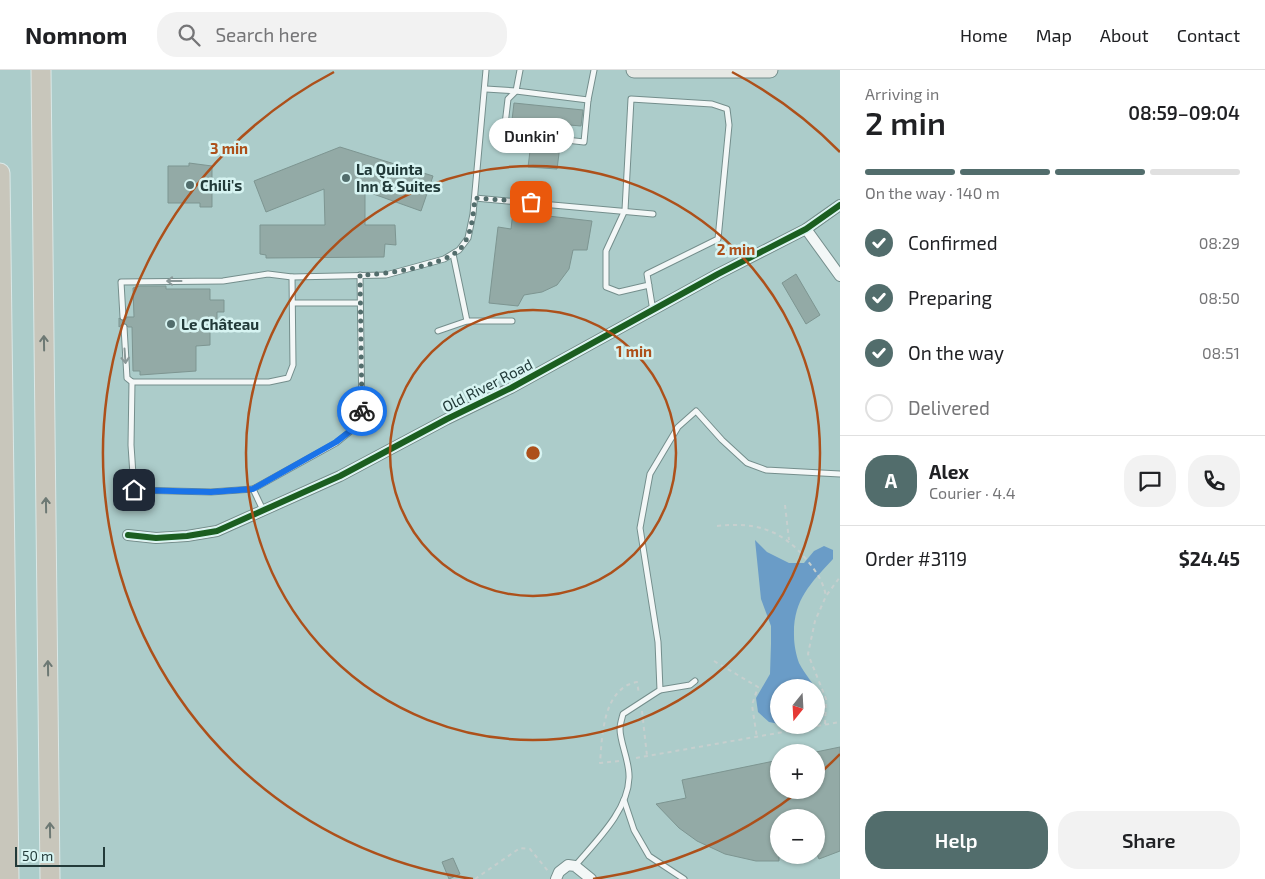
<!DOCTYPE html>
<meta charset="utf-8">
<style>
:root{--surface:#fff;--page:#f2f2f2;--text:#202124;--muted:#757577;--line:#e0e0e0;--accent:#526d6c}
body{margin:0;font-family:"Exo 2",sans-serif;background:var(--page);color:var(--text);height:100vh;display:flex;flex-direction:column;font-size:19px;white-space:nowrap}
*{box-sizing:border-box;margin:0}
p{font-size:16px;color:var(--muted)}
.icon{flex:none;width:28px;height:28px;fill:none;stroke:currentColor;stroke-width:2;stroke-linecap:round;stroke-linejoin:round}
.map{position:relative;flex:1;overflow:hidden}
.panel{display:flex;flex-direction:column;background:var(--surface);width:425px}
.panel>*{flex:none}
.needle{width:32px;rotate:198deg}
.tools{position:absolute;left:770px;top:609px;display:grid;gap:10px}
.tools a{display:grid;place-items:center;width:55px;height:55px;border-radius:50%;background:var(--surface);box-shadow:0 1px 4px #0004;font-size:25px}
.scale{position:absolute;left:15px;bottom:12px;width:90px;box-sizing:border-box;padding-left:5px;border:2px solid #223a39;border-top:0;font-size:14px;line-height:18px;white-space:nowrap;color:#223a39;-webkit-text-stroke:4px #d7f4f2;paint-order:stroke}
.pin{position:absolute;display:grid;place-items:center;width:42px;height:42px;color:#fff;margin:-21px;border-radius:10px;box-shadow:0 2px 8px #0006}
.courier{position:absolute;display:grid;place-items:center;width:50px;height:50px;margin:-25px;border:4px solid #1a73e8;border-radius:50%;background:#fff;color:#222;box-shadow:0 1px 6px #0007}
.bubble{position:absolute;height:35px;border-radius:18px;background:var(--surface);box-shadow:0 1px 4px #0004;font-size:16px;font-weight:600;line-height:35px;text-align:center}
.overview em{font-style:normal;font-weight:600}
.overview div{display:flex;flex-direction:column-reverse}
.overview{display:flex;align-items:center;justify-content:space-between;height:85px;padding:0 25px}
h1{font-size:32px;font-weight:600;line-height:38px}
.bar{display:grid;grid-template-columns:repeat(4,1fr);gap:8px 5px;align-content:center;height:60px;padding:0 25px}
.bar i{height:6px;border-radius:4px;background:var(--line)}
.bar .selected{background:var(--accent)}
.bar p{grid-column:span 4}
.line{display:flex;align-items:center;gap:12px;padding:0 25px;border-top:1px solid var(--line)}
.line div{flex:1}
.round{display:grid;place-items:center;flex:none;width:52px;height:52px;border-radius:20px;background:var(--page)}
ol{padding:0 25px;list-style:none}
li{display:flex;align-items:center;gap:15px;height:55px}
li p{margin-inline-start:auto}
li .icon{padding:5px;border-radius:50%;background:var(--accent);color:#fff;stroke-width:4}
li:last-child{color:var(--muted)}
li i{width:28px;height:28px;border:2px solid var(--line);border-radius:50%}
.cta{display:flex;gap:10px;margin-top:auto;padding:10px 25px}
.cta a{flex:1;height:58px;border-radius:20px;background:var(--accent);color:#fff;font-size:20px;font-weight:600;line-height:58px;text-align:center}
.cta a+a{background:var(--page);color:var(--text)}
header{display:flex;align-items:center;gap:30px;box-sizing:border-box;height:70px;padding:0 25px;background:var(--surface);border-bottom:1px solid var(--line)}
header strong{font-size:24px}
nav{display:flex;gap:28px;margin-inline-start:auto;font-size:18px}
.search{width:350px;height:45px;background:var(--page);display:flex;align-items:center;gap:12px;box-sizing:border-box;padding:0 18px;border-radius:20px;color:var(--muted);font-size:19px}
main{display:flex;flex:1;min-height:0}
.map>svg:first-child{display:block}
</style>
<header>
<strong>Nomnom</strong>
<div class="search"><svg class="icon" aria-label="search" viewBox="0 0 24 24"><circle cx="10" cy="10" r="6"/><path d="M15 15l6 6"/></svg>Search here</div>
<nav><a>Home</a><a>Map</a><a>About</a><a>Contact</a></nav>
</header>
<main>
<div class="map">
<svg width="840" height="809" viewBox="0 0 840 809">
<rect width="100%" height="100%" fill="#acccca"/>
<path fill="#6a9cc7" d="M 755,470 L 767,482 L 789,493 L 804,493 L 814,481 L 824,476 L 833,480 L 833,489 C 810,514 793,530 794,566 C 794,574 796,585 799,593 C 812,617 822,617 823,648 L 816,649 L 816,618 L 779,618 L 779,654 L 769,652 L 758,642 L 756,628 L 770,604 L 771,574 L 771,556 L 761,529 Z"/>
<g fill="#93aaa6" stroke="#7d9591">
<path d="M 514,33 L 583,40 L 581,56 L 512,50 Z"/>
<path d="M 531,73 L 560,76 L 557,99 L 528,97 Z"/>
<path d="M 340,77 L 433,106 L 421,141 L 365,121 L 365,155 L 395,155 L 396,175 L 385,174 L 384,187 L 266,188 L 266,185 L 260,184 L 260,155 L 325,155 L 324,119 L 266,142 L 254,111 Z"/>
<path d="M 189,93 L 212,96 L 212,137 L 200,137 L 200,133 L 168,133 L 168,96 L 189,96 Z"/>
<path d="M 513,142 L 592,151 L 587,180 L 573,180 L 569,199 L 557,215 L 542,222 L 524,225 L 518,236 L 489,233 L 498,157 L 511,159 Z"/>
<path d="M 796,204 L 820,245 L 806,254 L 782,213 Z"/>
<path d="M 140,216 L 166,216 L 166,219 L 210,219 L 210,230 L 224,230 L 224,242 L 217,242 L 217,251 L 210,251 L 210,275 L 196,276 L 196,301 L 140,305 L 140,301 L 133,301 L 132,257 L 128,257 L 124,253 L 119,257 L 119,248 L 124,251 L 127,247 L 134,247 L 133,218 Z"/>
<path d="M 840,677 L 840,781 L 819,789 L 816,782 L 816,748 L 779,748 L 779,791 L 756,791 L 725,784 L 697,771 L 679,758 L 656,734 L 686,728 L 682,710 L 779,690 L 779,720 L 816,720 L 816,682 Z"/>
<path d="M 453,788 L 460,804 L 449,809 L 442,792 Z"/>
</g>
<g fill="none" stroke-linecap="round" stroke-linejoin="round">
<defs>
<g id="lane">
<path d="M 520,0 L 516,21 L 588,30 L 594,0"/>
<path d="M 486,19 L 516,21 L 508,29 L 504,63 L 584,72 L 588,30"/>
<path d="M 475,128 L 653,144"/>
<path d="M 649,215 L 619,222 L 606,217 L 606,181 L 625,140 L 631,29 L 712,34 L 727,39 L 729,55 L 718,169 L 647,204 L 653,241"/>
<path d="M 293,233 L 360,233"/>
<path d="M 123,247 L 121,212 L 223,211 L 268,204 L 292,207 L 386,205 L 444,189 L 459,180 L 468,168 L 473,144 L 486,0"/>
<path d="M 467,251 L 512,251"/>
<path d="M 124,257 L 127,308 L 132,312 L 131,375 L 134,420 L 211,422 L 253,419"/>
<path d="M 438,261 L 467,251 L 453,184"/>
<path d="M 132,312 L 269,312 L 288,308 L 293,295 L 292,207"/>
<path d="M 263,440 L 253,419 L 336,373 L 362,352 L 360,205"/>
<path d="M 660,620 L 690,615 L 695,611"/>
<path d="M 624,730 L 634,760 L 649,786 L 684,809"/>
<path d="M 575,796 C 595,772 628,741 629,708 C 630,692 620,673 620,659 C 620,654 622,648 623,644 L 660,620 L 658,572 L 640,458 L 650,404 L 678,357 L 696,341 L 722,370 L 747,393 L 766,400 L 840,404"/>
</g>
<g id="street">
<path d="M 806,159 L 840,206"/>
<path d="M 128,465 L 156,468 L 187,466 L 217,461 L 340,406 L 447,349 L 511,318 L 718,204 L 806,159 L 840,135"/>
<path d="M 556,809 L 559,802 L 568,795 L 575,796 L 591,809"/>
</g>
<path id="secondary" d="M 634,0 L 770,0"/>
<g id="highway">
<path d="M 41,0 L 50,809"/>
<path d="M 0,103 L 9,809"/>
</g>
</defs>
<use href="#lane" stroke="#748e8c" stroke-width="7"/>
<use href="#street" stroke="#748e8c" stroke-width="12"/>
<use href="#secondary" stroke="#748e8c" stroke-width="17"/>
<use href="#highway" stroke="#dae8e7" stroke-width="21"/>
<g stroke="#c6cfce" stroke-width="2" stroke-dasharray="4 4" stroke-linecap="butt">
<path d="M 785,435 L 789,470"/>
<path d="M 717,456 C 755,452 781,459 806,489 C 816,501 823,511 826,526"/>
<path d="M 714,591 L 758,617 L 752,635 L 757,668"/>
<path d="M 642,641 L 647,686"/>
<path d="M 825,654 L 826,629 L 808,584 L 815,551 L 826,526 L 840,507"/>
<path d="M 636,688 L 840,652"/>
<path d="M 619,691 L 600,693 C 602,666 603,618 637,612 L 639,624"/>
<path d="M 475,809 L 520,778 L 530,779 L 548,801"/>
</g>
<use href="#lane" stroke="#f3f7f7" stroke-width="5"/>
<use href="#street" stroke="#f3f7f7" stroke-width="10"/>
<use href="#secondary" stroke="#e6e9e5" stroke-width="15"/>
<use href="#highway" stroke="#c8c6bb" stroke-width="19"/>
<defs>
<path id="cycleway" d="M 128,465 L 156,468 L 187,466 L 217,461 L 340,406 L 447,349 L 511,318 L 718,204 L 806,159 L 840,135"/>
</defs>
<use href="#cycleway" stroke="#d7f4f2" stroke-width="9"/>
<use href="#cycleway" stroke="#1b5e20" stroke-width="6"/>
</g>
<defs><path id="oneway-shaft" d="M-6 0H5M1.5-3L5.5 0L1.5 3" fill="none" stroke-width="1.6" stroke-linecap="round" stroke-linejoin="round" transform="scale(1.25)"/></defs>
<g stroke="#8a9898">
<use href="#oneway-shaft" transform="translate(174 211) rotate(180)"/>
<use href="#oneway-shaft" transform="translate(125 286) rotate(86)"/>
</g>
<g stroke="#6d7974">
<use href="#oneway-shaft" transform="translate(44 273) rotate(-91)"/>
<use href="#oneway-shaft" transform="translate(46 435) rotate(-91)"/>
<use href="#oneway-shaft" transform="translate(48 598) rotate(-91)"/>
<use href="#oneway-shaft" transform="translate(50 760) rotate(-91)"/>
</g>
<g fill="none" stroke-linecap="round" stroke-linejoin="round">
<path stroke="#526d6c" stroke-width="5" stroke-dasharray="0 9" d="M 362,341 L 360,205 C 383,205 444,196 460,179 C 472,166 473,145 475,128 L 531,132"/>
<path stroke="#1a73e8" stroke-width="6" d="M 134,420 L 211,422 L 253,419 L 336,372 L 362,352 L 362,341"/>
</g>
<g fill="none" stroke="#ad501a" stroke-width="2.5">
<circle cx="533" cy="383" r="143"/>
<circle cx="533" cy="383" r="287"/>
<path d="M840 684A430 430 0 0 1 818 705M798 722A430 430 0 0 1 593 809M473 809A430 430 0 0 1 334 2M732 2A430 430 0 0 1 840 82"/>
</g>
<g fill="#526d6c" stroke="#d7f4f2" stroke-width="2">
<circle cx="346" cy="108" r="5"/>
<circle cx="190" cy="115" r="5"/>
<circle cx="171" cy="254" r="5"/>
</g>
<g text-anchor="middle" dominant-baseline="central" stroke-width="5" stroke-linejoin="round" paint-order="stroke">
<g font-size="15" font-weight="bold" fill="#223a39" stroke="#d7f4f2" text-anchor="start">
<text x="356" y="99">La Quinta<tspan x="356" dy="17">Inn &amp; Suites</tspan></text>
<text x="200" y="115">Chili's</text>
<text x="181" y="254">Le Château</text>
</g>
<g font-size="15" fill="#223a39" stroke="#d7f4f2">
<text transform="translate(487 315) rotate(-27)">Old River Road</text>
</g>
</g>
<circle cx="533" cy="383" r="8" fill="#ad501a" stroke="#d7f4f2" stroke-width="2.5"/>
<g font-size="15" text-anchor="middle" font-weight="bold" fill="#ad501a" stroke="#d7f4f2" stroke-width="5" stroke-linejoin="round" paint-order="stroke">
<text x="229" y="84">3 min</text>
<text x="736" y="185">2 min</text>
<text x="634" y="287">1 min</text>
</g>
</svg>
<div class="tools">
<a><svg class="needle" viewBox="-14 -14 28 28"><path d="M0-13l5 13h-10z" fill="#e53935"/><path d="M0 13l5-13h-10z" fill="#757577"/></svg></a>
<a>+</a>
<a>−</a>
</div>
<div class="scale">50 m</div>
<div class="pin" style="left:531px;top:132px;background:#ea580c"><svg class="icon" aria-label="bag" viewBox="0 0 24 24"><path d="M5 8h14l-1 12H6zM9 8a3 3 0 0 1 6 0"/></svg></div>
<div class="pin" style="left:134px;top:420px;background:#1f2937"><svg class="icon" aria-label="home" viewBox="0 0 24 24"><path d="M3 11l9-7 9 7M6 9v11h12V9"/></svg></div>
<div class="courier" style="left:362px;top:341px"><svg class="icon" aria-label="bike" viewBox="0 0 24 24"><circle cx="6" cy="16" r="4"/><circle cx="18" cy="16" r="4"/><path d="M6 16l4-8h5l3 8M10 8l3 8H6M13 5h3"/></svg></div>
<div class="bubble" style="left:489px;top:48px;width:85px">Dunkin'</div>
</div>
<section class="panel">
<div class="overview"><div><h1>2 min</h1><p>Arriving in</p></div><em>08:59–09:04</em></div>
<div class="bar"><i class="selected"></i><i class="selected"></i><i class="selected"></i><i></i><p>On the way · 140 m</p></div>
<ol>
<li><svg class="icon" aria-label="check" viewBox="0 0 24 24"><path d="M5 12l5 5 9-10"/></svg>Confirmed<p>08:29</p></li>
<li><svg class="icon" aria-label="check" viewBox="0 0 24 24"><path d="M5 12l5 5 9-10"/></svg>Preparing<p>08:50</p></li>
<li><svg class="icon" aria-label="check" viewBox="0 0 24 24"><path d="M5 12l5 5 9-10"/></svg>On the way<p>08:51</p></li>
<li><i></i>Delivered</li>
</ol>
<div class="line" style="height:90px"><b class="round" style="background:var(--accent);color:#fff">A</b><div><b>Alex</b><p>Courier · 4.4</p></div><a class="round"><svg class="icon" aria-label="chat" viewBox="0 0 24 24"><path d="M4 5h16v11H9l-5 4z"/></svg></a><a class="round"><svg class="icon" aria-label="phone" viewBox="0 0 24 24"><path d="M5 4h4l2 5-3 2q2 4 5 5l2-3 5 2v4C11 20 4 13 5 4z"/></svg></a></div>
<div class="line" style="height:65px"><div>Order #3119</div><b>$24.45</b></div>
<div class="cta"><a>Help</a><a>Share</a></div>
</section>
</main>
